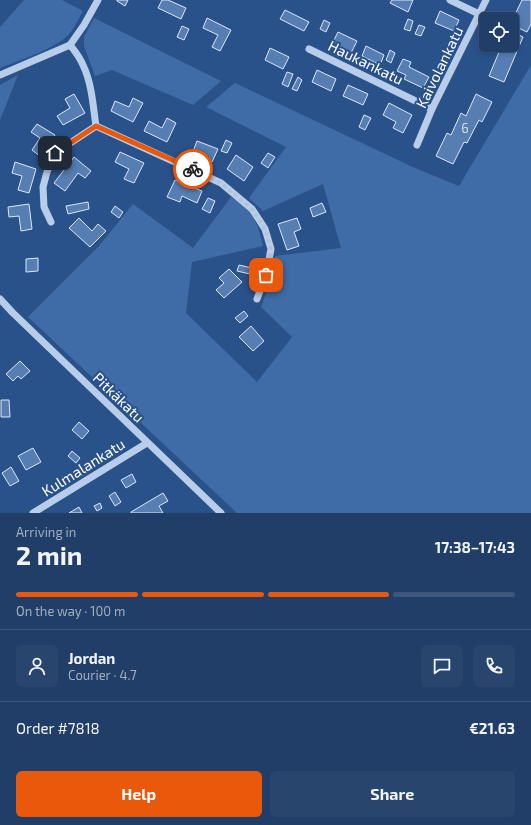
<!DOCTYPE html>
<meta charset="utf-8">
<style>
:root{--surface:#203e68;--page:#28456e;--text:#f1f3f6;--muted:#a2aec0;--line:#3d577c;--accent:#ea580c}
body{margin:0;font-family:"Exo 2",sans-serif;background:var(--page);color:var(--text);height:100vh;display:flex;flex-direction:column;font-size:15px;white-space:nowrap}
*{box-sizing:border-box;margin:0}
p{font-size:13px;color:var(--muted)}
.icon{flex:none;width:22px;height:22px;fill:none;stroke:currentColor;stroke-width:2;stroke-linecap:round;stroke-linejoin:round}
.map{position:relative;height:513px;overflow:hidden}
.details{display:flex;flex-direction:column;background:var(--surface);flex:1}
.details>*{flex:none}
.tools{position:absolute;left:479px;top:12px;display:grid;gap:8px}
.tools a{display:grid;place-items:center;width:40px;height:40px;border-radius:6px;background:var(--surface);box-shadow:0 2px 6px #0003,0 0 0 1px var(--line);font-size:20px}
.pin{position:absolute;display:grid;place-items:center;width:34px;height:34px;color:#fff;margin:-17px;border-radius:8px;box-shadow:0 2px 6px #0006}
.courier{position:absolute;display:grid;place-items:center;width:40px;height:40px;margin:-20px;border:3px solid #ea580c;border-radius:50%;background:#fff;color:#222;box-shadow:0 1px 5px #0007}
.head em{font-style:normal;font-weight:700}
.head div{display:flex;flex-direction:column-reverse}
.head{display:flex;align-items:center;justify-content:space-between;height:68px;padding:0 16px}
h1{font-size:26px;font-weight:700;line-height:30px}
.bar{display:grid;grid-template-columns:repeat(4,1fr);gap:6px 4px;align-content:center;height:48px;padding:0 16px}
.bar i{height:5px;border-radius:3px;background:var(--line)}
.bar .active{background:var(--accent)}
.bar p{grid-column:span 4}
.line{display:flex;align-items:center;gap:10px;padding:0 16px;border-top:1px solid var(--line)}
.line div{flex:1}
.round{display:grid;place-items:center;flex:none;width:42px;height:42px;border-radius:6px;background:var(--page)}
.button{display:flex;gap:8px;margin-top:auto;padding:8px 16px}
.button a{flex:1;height:46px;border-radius:6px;background:var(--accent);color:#fff;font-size:16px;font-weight:700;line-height:46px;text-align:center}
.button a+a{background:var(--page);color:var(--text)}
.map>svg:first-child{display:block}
</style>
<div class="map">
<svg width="531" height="513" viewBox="0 0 531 513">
<rect width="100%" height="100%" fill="#2a528a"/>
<g fill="#3f6ca6">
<path d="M 24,0 L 62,0 L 83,11 C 79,18 75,27 70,33 C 56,49 20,60 0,68 L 0,27 Z"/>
<path d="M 94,18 L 221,81 L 193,105 L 112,70 L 95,76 L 84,46 L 84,37 Z"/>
<path d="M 531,65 L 531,513 L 237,513 L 28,317 L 99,246 L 133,204 L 193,248 L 231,197 L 248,208 L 258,227 L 263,246 L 192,262 L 186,313 L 257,382 L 292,337 L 261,307 L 270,282 L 275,256 L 341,248 L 323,184 L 263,211 L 249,198 L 286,147 L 206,107 L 235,83 L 415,168 L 459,186 Z"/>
<path d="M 18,75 L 0,120 L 0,85 Z"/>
</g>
<g fill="#567eb2" stroke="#dbe7f7">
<path d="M 117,0 L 128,0 L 125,6 L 117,1 Z"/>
<path d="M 162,0 L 168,0 L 186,8 L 181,19 L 158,8 Z"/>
<path d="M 392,0 L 413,0 L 408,12 L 390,3 Z"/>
<path d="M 522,0 L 531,0 L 531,24 L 527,32 L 512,25 L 512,21 Z"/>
<path d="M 285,10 L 309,22 L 304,31 L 280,19 Z"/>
<path d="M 440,11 L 459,20 L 454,31 L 435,23 Z"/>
<path d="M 497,14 L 505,17 L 504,19 L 495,19 Z"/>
<path d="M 207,18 L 231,30 L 220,51 L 212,47 L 218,35 L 203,28 Z"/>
<path d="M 408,19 L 413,21 L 410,31 L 404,29 Z"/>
<path d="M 324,20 L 330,23 L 326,32 L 320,29 Z"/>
<path d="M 419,25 L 425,27 L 421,36 L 415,34 Z"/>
<path d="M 182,26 L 189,29 L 184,40 L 177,37 Z"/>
<path d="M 338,32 L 357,41 L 351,53 L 332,44 Z"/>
<path d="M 512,32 L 523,37 L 504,82 L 489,76 L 502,45 L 512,45 Z"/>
<path d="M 366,46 L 384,55 L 380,65 L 362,56 Z"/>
<path d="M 270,48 L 289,57 L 283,69 L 265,60 Z"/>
<path d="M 390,50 L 395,53 L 391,63 L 386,60 Z"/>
<path d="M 403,59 L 411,62 L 409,67 L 429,77 L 423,88 L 404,79 L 406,75 L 397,71 Z"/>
<path d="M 317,70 L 336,79 L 331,91 L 312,82 Z"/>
<path d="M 287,72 L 293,74 L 288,87 L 282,84 Z"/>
<path d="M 298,77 L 302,80 L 297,91 L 292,89 Z"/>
<path d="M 348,85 L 368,94 L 363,105 L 343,96 Z"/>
<path d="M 74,94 L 85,113 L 63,125 L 57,116 L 70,108 L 65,99 Z"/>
<path d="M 476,94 L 492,102 L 482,122 L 479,120 L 467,143 L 464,142 L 453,164 L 436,156 L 447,133 L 451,135 L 461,113 L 466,116 Z"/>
<path d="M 133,98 L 143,103 L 133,122 L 111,111 L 115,101 L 129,107 Z"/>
<path d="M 389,103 L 412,115 L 403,133 L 393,128 L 396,122 L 383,115 Z"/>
<path d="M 364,115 L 371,118 L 365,130 L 359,127 Z"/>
<path d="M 167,118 L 176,123 L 167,142 L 144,131 L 149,121 L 162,128 Z"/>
<path d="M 37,124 L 55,135 L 41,157 L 32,150 L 40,138 L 31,132 Z"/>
<path d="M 226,140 L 232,143 L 227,153 L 221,151 Z"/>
<path d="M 197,141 L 218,149 L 212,162 L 192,154 Z"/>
<path d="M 120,152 L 144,163 L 134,183 L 124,179 L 129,169 L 115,162 Z"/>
<path d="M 268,153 L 275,157 L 268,168 L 261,163 Z"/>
<path d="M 236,155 L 253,167 L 244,181 L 227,169 Z"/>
<path d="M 74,157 L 91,171 L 85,178 L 78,173 L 65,191 L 54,183 Z"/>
<path d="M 15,162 L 36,169 L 29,193 L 18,190 L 22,176 L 12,173 Z"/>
<path d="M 175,180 L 202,191 L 197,203 L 182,196 L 180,202 L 167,197 Z"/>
<path d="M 208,198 L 215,201 L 210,213 L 202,209 Z"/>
<path d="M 88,202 L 89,209 L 68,214 L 66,206 Z"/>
<path d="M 322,203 L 326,212 L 313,217 L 310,208 Z"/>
<path d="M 29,204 L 32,229 L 21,231 L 19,216 L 9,217 L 8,207 Z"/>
<path d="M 115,206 L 123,212 L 119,218 L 111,212 Z"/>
<path d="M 79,218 L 92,231 L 98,224 L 106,231 L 90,247 L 69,228 Z"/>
<path d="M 297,218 L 301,229 L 294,232 L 299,246 L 287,250 L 278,224 Z"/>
<path d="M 38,258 L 38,271 L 26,272 L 26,259 Z"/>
<path d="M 239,265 L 252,268 L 250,274 L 237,271 Z"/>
<path d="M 229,269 L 242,282 L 224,298 L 216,290 L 224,283 L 219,278 Z"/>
<path d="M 244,311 L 248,316 L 240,323 L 235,318 Z"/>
<path d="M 251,326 L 264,341 L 253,351 L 239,337 Z"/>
<path d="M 20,361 L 30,371 L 21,379 L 18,376 L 13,381 L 6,374 Z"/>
<path d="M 1,400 L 9,400 L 10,417 L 1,417 Z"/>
<path d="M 79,422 L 89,431 L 82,439 L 72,430 Z"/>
<path d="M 33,448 L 41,462 L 26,470 L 18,456 Z"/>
<path d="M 72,451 L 80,458 L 76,463 L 68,456 Z"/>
<path d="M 11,467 L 19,481 L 10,486 L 2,473 Z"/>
<path d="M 132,474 L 136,482 L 126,488 L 121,480 Z"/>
<path d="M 115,492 L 121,502 L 115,506 L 109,496 Z"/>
<path d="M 163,493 L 168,501 L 159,506 L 163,513 L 131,513 L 131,512 Z"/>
<path d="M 100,503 L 102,508 L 97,511 L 94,506 Z"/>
<path d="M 79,507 L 82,513 L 69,513 Z"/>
</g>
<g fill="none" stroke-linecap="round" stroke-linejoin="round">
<g stroke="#b8cde9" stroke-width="7">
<path d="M 450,0 L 479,14"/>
<path d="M 70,45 C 75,51 80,58 83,65 C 92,84 93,106 96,126 L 221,183 L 252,209 L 265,229 L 271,249 L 266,275 L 257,299"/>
<path d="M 309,49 L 432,109"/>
<path d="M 0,75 L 70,45 L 84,25 L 98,0"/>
<path d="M 417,145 L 432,109 L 486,0"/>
<path d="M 51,222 L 44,207 L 43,187 L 47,172 L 55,153 L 96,126"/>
<path d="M 0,299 L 13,313 L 221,513"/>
<path d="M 33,513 L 147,443"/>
</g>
</g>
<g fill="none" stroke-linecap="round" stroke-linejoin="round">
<path stroke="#b4c2d6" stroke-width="4" stroke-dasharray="0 7.2" d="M 193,169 L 221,183 L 252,209 L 265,229 L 271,249 L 266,275"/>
<path stroke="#ea580c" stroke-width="5" d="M 55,153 L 96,126 L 193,169"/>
</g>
<g text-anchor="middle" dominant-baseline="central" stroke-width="4" stroke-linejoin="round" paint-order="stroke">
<g font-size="13" fill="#d5dfec">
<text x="465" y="128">6</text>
</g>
<g font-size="15" fill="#fff" stroke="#2a528a">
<text transform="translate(366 62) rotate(26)">Haukankatu</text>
<text transform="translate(439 67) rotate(-64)">Kaivolankatu</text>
<text transform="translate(119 397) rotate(44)">Pitkäkatu</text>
<text transform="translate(83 467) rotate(-32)">Kulmalankatu</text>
</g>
</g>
</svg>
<div class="tools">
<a><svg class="icon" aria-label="locate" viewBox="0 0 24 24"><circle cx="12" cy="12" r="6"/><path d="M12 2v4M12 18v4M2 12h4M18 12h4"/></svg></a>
</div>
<div class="pin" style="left:266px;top:275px;background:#ea580c"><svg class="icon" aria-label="bag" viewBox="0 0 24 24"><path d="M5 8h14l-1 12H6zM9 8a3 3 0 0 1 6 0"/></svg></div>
<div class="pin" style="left:55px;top:153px;background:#1f2937"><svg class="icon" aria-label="home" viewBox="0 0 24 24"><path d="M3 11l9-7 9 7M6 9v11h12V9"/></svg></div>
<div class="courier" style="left:193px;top:169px"><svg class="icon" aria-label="bike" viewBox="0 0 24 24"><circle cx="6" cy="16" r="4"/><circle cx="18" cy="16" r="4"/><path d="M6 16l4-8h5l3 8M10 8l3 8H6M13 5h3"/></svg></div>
</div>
<section class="details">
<div class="head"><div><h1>2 min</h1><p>Arriving in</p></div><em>17:38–17:43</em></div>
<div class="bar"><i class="active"></i><i class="active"></i><i class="active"></i><i></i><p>On the way · 100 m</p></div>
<div class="line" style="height:72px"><a class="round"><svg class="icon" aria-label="person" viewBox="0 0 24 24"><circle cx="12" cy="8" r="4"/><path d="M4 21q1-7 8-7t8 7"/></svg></a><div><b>Jordan</b><p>Courier · 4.7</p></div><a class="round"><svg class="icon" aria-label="chat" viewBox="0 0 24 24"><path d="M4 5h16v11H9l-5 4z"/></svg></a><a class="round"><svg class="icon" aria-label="phone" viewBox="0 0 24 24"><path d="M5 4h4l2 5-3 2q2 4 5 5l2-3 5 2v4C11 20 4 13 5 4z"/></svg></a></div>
<div class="line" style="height:52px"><div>Order #7818</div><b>€21.63</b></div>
<div class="button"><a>Help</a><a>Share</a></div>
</section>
